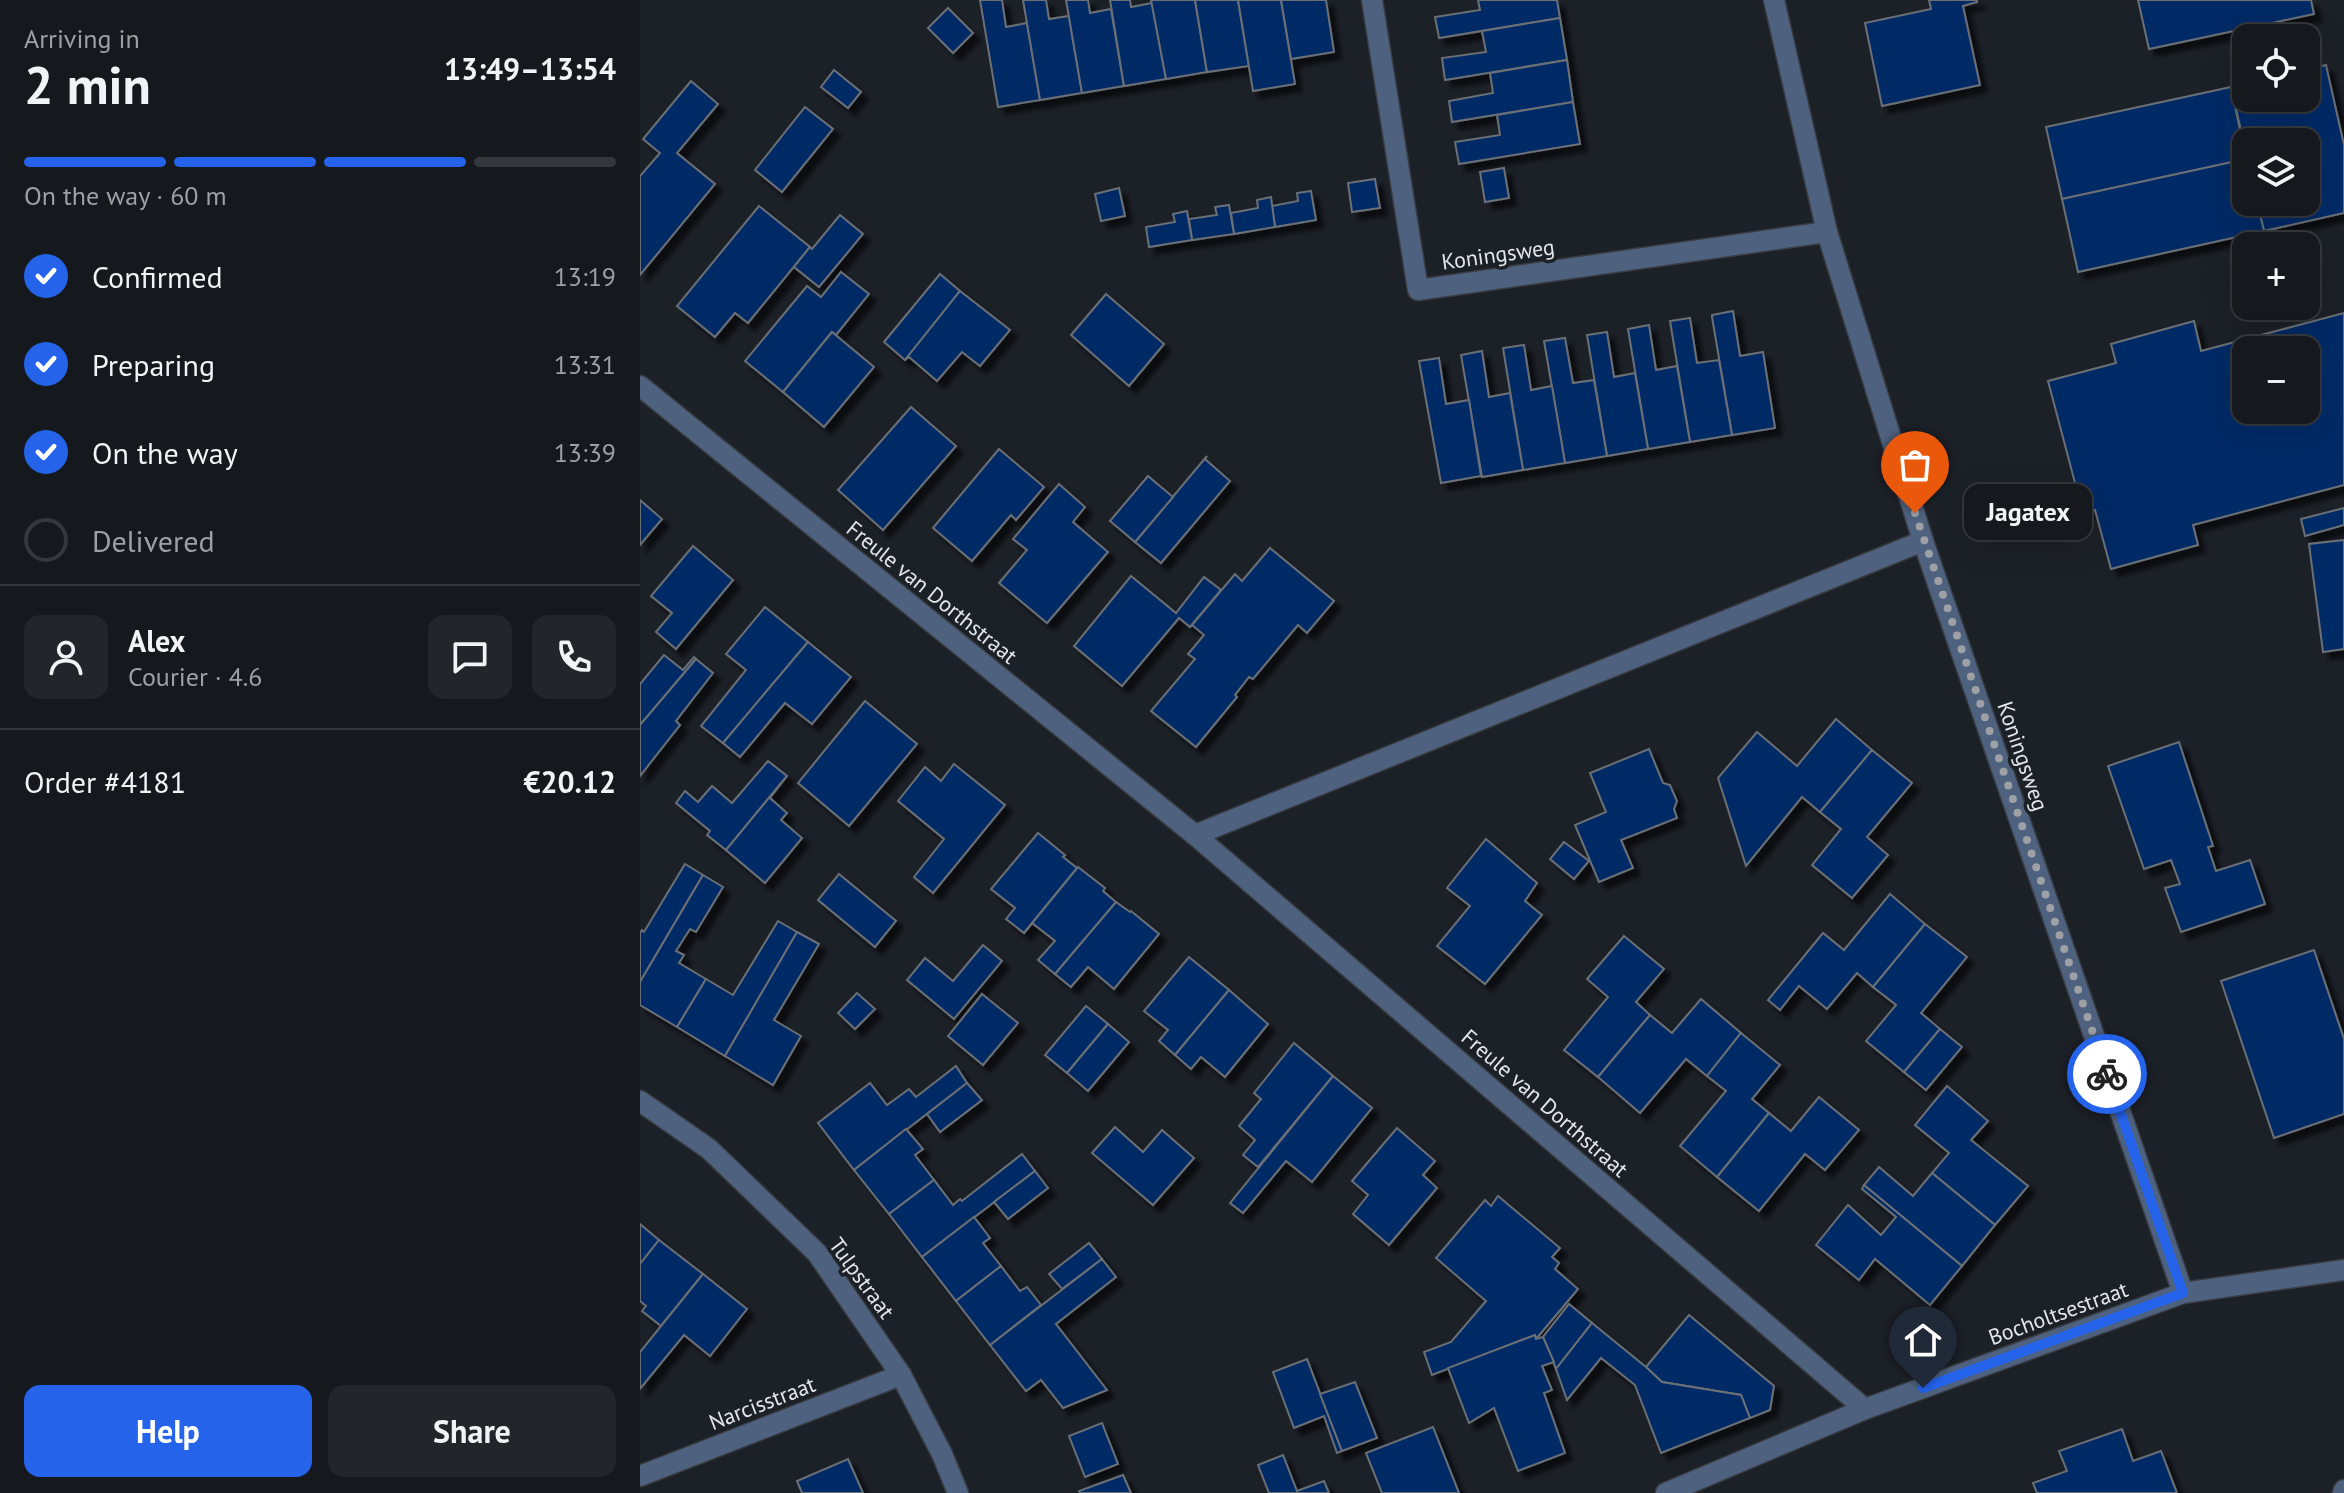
<!DOCTYPE html>
<meta charset="utf-8">
<style>
:root{--surface:#15181d;--page:#22252a;--text:#f1f3f6;--muted:#9da0a4;--line:#34373b;--accent:#2563eb}
body{margin:0;font-family:"PT Sans",sans-serif;background:var(--page);color:var(--text);height:100vh;display:flex;flex-direction:column;font-size:30px;white-space:nowrap}
*{box-sizing:border-box;margin:0}
p{font-size:26px;color:var(--muted)}
.icon{flex:none;width:44px;height:44px;fill:none;stroke:currentColor;stroke-width:2;stroke-linecap:round;stroke-linejoin:round}
.map{position:relative;flex:1;overflow:hidden}
.side{display:flex;flex-direction:column;background:var(--surface);width:640px}
.side>*{flex:none}
.buttons{position:absolute;left:1592px;top:24px;display:grid;gap:16px}
.buttons a{display:grid;place-items:center;width:88px;height:88px;border-radius:16px;background:var(--surface);box-shadow:0 8px 32px #0002,0 0 0 2px var(--line);font-size:40px}
.pin{position:absolute;display:grid;place-items:center;width:68px;height:68px;color:#fff;margin:-82px -34px;border-radius:50% 50% 50% 0;rotate:-45deg;box-shadow:0 0 8px #0007}
.pin .icon{rotate:45deg}
.courier{position:absolute;display:grid;place-items:center;width:80px;height:80px;margin:-40px;border:6px solid #2563eb;border-radius:50%;background:#fff;color:#222;box-shadow:0 2px 10px #0007}
.bubble{position:absolute;height:56px;border-radius:16px;background:var(--surface);box-shadow:0 8px 32px #0002,0 0 0 2px var(--line);font-size:26px;font-weight:700;line-height:56px;text-align:center}
.overview em{font-style:normal;font-weight:700}
.overview div{display:flex;flex-direction:column-reverse}
.overview{display:flex;align-items:center;justify-content:space-between;height:136px;padding:0 24px}
h1{font-size:52px;font-weight:700;line-height:60px}
.bar{display:grid;grid-template-columns:repeat(4,1fr);gap:12px 8px;align-content:center;height:96px;padding:0 24px}
.bar i{height:10px;border-radius:6px;background:var(--line)}
.bar .current{background:var(--accent)}
.bar p{grid-column:span 4}
.line{display:flex;align-items:center;gap:20px;padding:0 24px;border-top:2px solid var(--line)}
.line div{flex:1}
.round{display:grid;place-items:center;flex:none;width:84px;height:84px;border-radius:16px;background:var(--page)}
ol{padding:0 24px;list-style:none}
li{display:flex;align-items:center;gap:24px;height:88px}
li p{margin-inline-start:auto}
li .icon{padding:8px;border-radius:50%;background:var(--accent);color:#fff;stroke-width:4}
li:last-child{color:var(--muted)}
li i{width:44px;height:44px;border:4px solid var(--line);border-radius:50%}
.button{display:flex;gap:16px;margin-top:auto;padding:16px 24px}
.button a{flex:1;height:92px;border-radius:16px;background:var(--accent);color:#fff;font-size:32px;font-weight:700;line-height:92px;text-align:center}
.button a+a{background:var(--page);color:var(--text)}
main{display:flex;flex:1;min-height:0}
.map>svg:first-child{display:block}
</style>
<main>
<section class="side">
<div class="overview"><div><h1>2 min</h1><p>Arriving in</p></div><em>13:49–13:54</em></div>
<div class="bar"><i class="current"></i><i class="current"></i><i class="current"></i><i></i><p>On the way · 60 m</p></div>
<ol>
<li><svg class="icon" aria-label="check" viewBox="0 0 24 24"><path d="M5 12l5 5 9-10"/></svg>Confirmed<p>13:19</p></li>
<li><svg class="icon" aria-label="check" viewBox="0 0 24 24"><path d="M5 12l5 5 9-10"/></svg>Preparing<p>13:31</p></li>
<li><svg class="icon" aria-label="check" viewBox="0 0 24 24"><path d="M5 12l5 5 9-10"/></svg>On the way<p>13:39</p></li>
<li><i></i>Delivered</li>
</ol>
<div class="line" style="height:144px"><a class="round"><svg class="icon" aria-label="person" viewBox="0 0 24 24"><circle cx="12" cy="8" r="4"/><path d="M4 21q1-7 8-7t8 7"/></svg></a><div><b>Alex</b><p>Courier · 4.6</p></div><a class="round"><svg class="icon" aria-label="chat" viewBox="0 0 24 24"><path d="M4 5h16v11H9l-5 4z"/></svg></a><a class="round"><svg class="icon" aria-label="phone" viewBox="0 0 24 24"><path d="M5 4h4l2 5-3 2q2 4 5 5l2-3 5 2v4C11 20 4 13 5 4z"/></svg></a></div>
<div class="line" style="height:104px"><div>Order #4181</div><b>€20.12</b></div>
<div class="button"><a>Help</a><a>Share</a></div>
</section>
<div class="map">
<svg width="1704" height="1493" viewBox="0 0 1704 1493">
<defs>
<filter id="shadow"><feDropShadow dx="7" dy="7" stdDeviation="2" flood-color="#0009"/></filter>
</defs>
<rect width="100%" height="100%" fill="#1c2027"/>
<g fill="#002b66" stroke="#6a6f76" stroke-width="2" fill-rule="evenodd" filter="url(#shadow)">
<path d="M 340,0 L 362,0 L 366,27 L 387,23 L 400,100 L 358,107 Z"/>
<path d="M 383,0 L 406,0 L 409,19 L 429,16 L 442,93 L 400,100 Z"/>
<path d="M 426,0 L 448,0 L 450,13 L 471,9 L 484,86 L 442,93 Z"/>
<path d="M 470,0 L 490,0 L 491,7 L 512,3 L 526,79 L 484,86 Z"/>
<path d="M 511,0 L 555,0 L 567,72 L 526,79 Z"/>
<path d="M 555,0 L 598,0 L 609,66 L 567,72 Z"/>
<path d="M 598,0 L 641,0 L 655,84 L 613,91 Z"/>
<path d="M 641,0 L 686,0 L 694,52 L 651,59 Z"/>
<path d="M 838,0 L 917,0 L 920,18 L 799,38 L 795,17 L 840,10 Z"/>
<path d="M 1289,0 L 1337,0 L 1337,2 L 1323,6 L 1340,85 L 1242,106 L 1225,23 L 1291,9 Z"/>
<path d="M 1498,0 L 1671,0 L 1674,14 L 1509,49 Z"/>
<path d="M 308,8 L 333,33 L 313,53 L 288,28 Z"/>
<path d="M 920,18 L 927,60 L 805,80 L 802,58 L 846,52 L 842,31 Z"/>
<path d="M 927,60 L 933,102 L 812,122 L 809,101 L 853,93 L 850,73 Z"/>
<path d="M 1686,65 L 1704,145 L 1704,213 L 1624,231 L 1617,202 L 1666,202 L 1666,142 L 1606,142 L 1606,152 L 1591,87 L 1606,83 L 1606,98 L 1666,98 L 1666,70 Z"/>
<path d="M 194,70 L 221,92 L 208,108 L 181,87 Z"/>
<path d="M 51,81 L 78,104 L 37,153 L 75,184 L 0,275 L 0,176 L 20,153 L 3,139 Z"/>
<path d="M 1591,87 L 1606,159 L 1422,199 L 1406,127 Z"/>
<path d="M 933,102 L 940,144 L 819,164 L 815,142 L 860,135 L 857,115 Z"/>
<path d="M 165,107 L 193,129 L 142,192 L 115,170 Z"/>
<path d="M 1606,159 L 1606,202 L 1617,202 L 1624,231 L 1438,272 L 1422,199 Z"/>
<path d="M 864,168 L 869,198 L 845,202 L 840,172 Z"/>
<path d="M 735,179 L 740,208 L 712,212 L 708,183 Z"/>
<path d="M 479,188 L 485,216 L 461,221 L 455,194 Z"/>
<path d="M 671,191 L 676,220 L 635,227 L 632,206 L 658,201 L 657,193 Z"/>
<path d="M 631,197 L 635,227 L 594,234 L 591,213 L 618,208 L 617,200 Z"/>
<path d="M 589,205 L 594,234 L 552,240 L 549,219 L 577,215 L 575,207 Z"/>
<path d="M 119,206 L 170,247 L 108,323 L 95,313 L 75,337 L 37,306 Z"/>
<path d="M 547,211 L 552,240 L 509,247 L 506,227 L 535,222 L 533,214 Z"/>
<path d="M 200,215 L 223,234 L 179,287 L 154,267 L 170,247 L 172,249 Z"/>
<path d="M 201,272 L 229,294 L 196,335 L 192,332 L 143,392 L 105,361 L 167,286 L 181,297 Z"/>
<path d="M 300,274 L 320,291 L 265,360 L 244,342 Z"/>
<path d="M 320,291 L 370,330 L 340,366 L 322,352 L 297,381 L 269,357 L 265,360 Z"/>
<path d="M 466,294 L 524,344 L 489,386 L 431,335 Z"/>
<path d="M 1093,311 L 1100,356 L 1123,352 L 1135,428 L 1092,435 L 1072,317 L 1072,315 Z"/>
<path d="M 1704,313 L 1704,485 L 1553,525 L 1558,545 L 1471,569 L 1455,510 L 1443,513 L 1408,381 L 1476,363 L 1471,344 L 1554,321 L 1561,351 ZM 1606,350 L 1666,350 L 1666,410 L 1606,410 Z"/>
<path d="M 1050,318 L 1057,363 L 1079,360 L 1092,435 L 1050,442 L 1030,321 Z"/>
<path d="M 1009,325 L 1016,370 L 1037,366 L 1050,442 L 1008,449 L 988,329 Z"/>
<path d="M 192,332 L 234,367 L 184,427 L 143,392 Z"/>
<path d="M 967,332 L 974,377 L 995,373 L 1008,449 L 967,456 L 947,335 Z"/>
<path d="M 925,338 L 933,383 L 954,380 L 967,456 L 925,463 L 904,341 Z"/>
<path d="M 884,345 L 891,390 L 912,386 L 925,463 L 883,470 L 863,348 Z"/>
<path d="M 842,351 L 849,397 L 870,393 L 883,470 L 842,477 L 821,355 Z"/>
<path d="M 799,358 L 806,404 L 829,400 L 841,476 L 801,483 L 779,361 Z"/>
<path d="M 271,407 L 316,446 L 243,530 L 198,490 Z"/>
<path d="M 359,449 L 404,487 L 376,520 L 371,515 L 332,561 L 293,528 Z"/>
<path d="M 567,456 L 565,459 L 590,481 L 521,563 L 495,542 Z"/>
<path d="M 508,476 L 533,497 L 495,542 L 470,521 Z"/>
<path d="M 419,484 L 445,507 L 433,522 L 468,552 L 407,623 L 359,583 L 387,550 L 373,539 Z"/>
<path d="M 0,500 L 22,519 L 0,545 Z"/>
<path d="M 1704,508 L 1704,525 L 1665,536 L 1661,519 Z"/>
<path d="M 1704,540 L 1704,649 L 1683,652 L 1669,544 Z"/>
<path d="M 53,546 L 93,580 L 36,649 L 16,632 L 32,613 L 11,596 Z"/>
<path d="M 630,548 L 694,601 L 667,633 L 658,625 L 613,679 L 609,677 L 595,695 L 597,697 L 556,747 L 511,711 L 555,659 L 548,654 L 564,635 L 552,625 L 595,574 L 602,581 Z"/>
<path d="M 491,576 L 536,613 L 564,577 L 581,590 L 550,627 L 539,618 L 482,686 L 434,646 Z"/>
<path d="M 125,607 L 168,642 L 83,743 L 61,726 L 106,670 L 86,654 Z"/>
<path d="M 168,642 L 211,677 L 172,724 L 145,703 L 100,757 L 83,743 Z"/>
<path d="M 24,655 L 43,670 L 54,657 L 56,659 L 0,725 L 0,684 Z"/>
<path d="M 56,659 L 73,673 L 36,721 L 40,725 L 0,776 L 0,725 Z"/>
<path d="M 225,701 L 277,744 L 209,826 L 158,783 Z"/>
<path d="M 1196,719 L 1232,750 L 1180,812 L 1162,797 L 1106,866 L 1078,778 L 1117,732 L 1157,766 Z"/>
<path d="M 1539,742 L 1573,846 L 1568,847 L 1576,871 L 1610,860 L 1625,904 L 1541,932 L 1525,888 L 1540,884 L 1531,860 L 1504,869 L 1468,766 Z"/>
<path d="M 1009,749 L 1023,783 L 1030,785 L 1037,801 L 1034,809 L 1037,818 L 981,840 L 993,868 L 959,882 L 935,825 L 966,812 L 950,773 Z"/>
<path d="M 1232,750 L 1272,783 L 1227,837 L 1248,855 L 1212,898 L 1172,865 L 1201,829 L 1180,812 Z"/>
<path d="M 128,761 L 147,776 L 86,850 L 67,835 L 70,831 L 36,803 L 45,791 L 58,802 L 72,786 L 92,803 Z"/>
<path d="M 314,764 L 365,805 L 293,893 L 274,877 L 304,839 L 258,801 L 285,767 L 301,781 Z"/>
<path d="M 147,776 L 130,798 L 147,813 L 141,820 L 162,838 L 125,883 L 86,850 Z"/>
<path d="M 398,833 L 425,855 L 423,857 L 437,868 L 384,933 L 366,919 L 375,908 L 351,889 Z"/>
<path d="M 846,839 L 897,883 L 885,901 L 902,915 L 845,984 L 797,946 L 830,906 L 807,888 Z"/>
<path d="M 924,842 L 949,861 L 934,879 L 910,859 Z"/>
<path d="M 45,864 L 63,875 L 0,982 L 0,933 L 2,930 L 4,932 Z"/>
<path d="M 438,867 L 465,888 L 463,891 L 476,902 L 415,974 L 398,960 L 415,941 L 392,923 L 384,933 Z"/>
<path d="M 199,874 L 256,921 L 235,947 L 178,900 Z"/>
<path d="M 63,875 L 83,887 L 56,932 L 50,929 L 36,951 L 44,955 L 39,963 L 66,979 L 37,1027 L 0,1005 L 0,982 Z"/>
<path d="M 1250,894 L 1285,924 L 1233,987 L 1217,973 L 1187,1009 L 1159,986 L 1140,1010 L 1128,1000 L 1183,933 L 1204,950 Z"/>
<path d="M 476,902 L 490,912 L 491,911 L 519,934 L 474,989 L 448,967 L 431,987 L 415,974 Z"/>
<path d="M 138,921 L 157,932 L 85,1056 L 37,1027 L 66,979 L 93,995 Z"/>
<path d="M 1285,924 L 1327,957 L 1281,1013 L 1300,1029 L 1264,1072 L 1226,1041 L 1256,1005 L 1233,987 Z"/>
<path d="M 157,932 L 179,944 L 134,1020 L 161,1036 L 133,1085 L 85,1056 Z"/>
<path d="M 984,936 L 1024,969 L 996,1002 L 1010,1015 L 958,1077 L 924,1050 L 968,997 L 947,979 Z"/>
<path d="M 343,945 L 362,961 L 314,1019 L 267,980 L 285,958 L 313,981 Z"/>
<path d="M 1674,950 L 1704,1039 L 1704,1114 L 1634,1138 L 1581,981 Z"/>
<path d="M 549,957 L 589,990 L 535,1055 L 519,1041 L 528,1030 L 504,1011 Z"/>
<path d="M 589,990 L 628,1024 L 585,1077 L 561,1057 L 551,1069 L 535,1055 Z"/>
<path d="M 217,993 L 235,1009 L 215,1029 L 198,1013 Z"/>
<path d="M 342,994 L 378,1023 L 343,1065 L 308,1036 Z"/>
<path d="M 1061,999 L 1101,1033 L 1067,1076 L 1046,1059 L 1000,1113 L 958,1077 L 1010,1015 L 1032,1033 Z"/>
<path d="M 446,1006 L 468,1024 L 427,1073 L 405,1055 Z"/>
<path d="M 468,1024 L 489,1042 L 448,1091 L 427,1073 Z"/>
<path d="M 1300,1029 L 1322,1047 L 1286,1090 L 1264,1072 Z"/>
<path d="M 1101,1033 L 1140,1065 L 1112,1099 L 1129,1113 L 1077,1177 L 1040,1146 L 1086,1091 L 1067,1076 Z"/>
<path d="M 654,1043 L 693,1076 L 618,1167 L 603,1155 L 615,1140 L 599,1126 L 621,1099 L 614,1093 Z"/>
<path d="M 316,1066 L 327,1083 L 214,1170 L 178,1123 L 230,1083 L 247,1105 L 269,1089 L 276,1097 Z"/>
<path d="M 693,1076 L 732,1108 L 672,1182 L 646,1161 L 603,1213 L 590,1203 Z"/>
<path d="M 327,1083 L 342,1100 L 300,1132 L 287,1114 Z"/>
<path d="M 1307,1086 L 1348,1121 L 1331,1140 L 1388,1186 L 1355,1225 L 1292,1173 L 1309,1153 L 1275,1125 Z"/>
<path d="M 1179,1097 L 1219,1130 L 1185,1170 L 1165,1154 L 1119,1211 L 1077,1177 L 1129,1113 L 1151,1131 Z"/>
<path d="M 475,1127 L 503,1152 L 522,1130 L 554,1158 L 513,1205 L 452,1153 Z"/>
<path d="M 757,1128 L 795,1161 L 783,1175 L 797,1188 L 749,1245 L 713,1214 L 728,1195 L 712,1181 Z"/>
<path d="M 266,1129 L 283,1149 L 275,1155 L 294,1180 L 249,1214 L 214,1170 Z"/>
<path d="M 382,1154 L 395,1171 L 282,1257 L 249,1214 L 294,1180 L 313,1205 L 320,1199 L 322,1201 Z"/>
<path d="M 1239,1167 L 1273,1196 L 1292,1173 L 1355,1225 L 1322,1266 L 1224,1185 Z"/>
<path d="M 395,1171 L 408,1188 L 368,1219 L 354,1202 Z"/>
<path d="M 1224,1185 L 1322,1266 L 1290,1305 L 1235,1259 L 1219,1280 L 1176,1245 L 1208,1205 L 1241,1235 L 1256,1217 L 1222,1189 Z"/>
<path d="M 858,1196 L 920,1248 L 912,1257 L 919,1263 L 915,1269 L 938,1289 L 896,1339 L 895,1335 L 792,1375 L 784,1352 L 811,1342 L 846,1301 L 796,1258 L 845,1200 L 851,1206 Z"/>
<path d="M 334,1217 L 350,1238 L 343,1243 L 361,1266 L 316,1301 L 282,1257 Z"/>
<path d="M 0,1224 L 19,1240 L 0,1264 Z"/>
<path d="M 19,1240 L 63,1274 L 21,1326 L 2,1311 L 6,1306 L 0,1301 L 0,1264 Z"/>
<path d="M 449,1243 L 462,1259 L 422,1289 L 409,1274 Z"/>
<path d="M 462,1259 L 476,1277 L 416,1324 L 467,1390 L 423,1408 L 401,1380 L 386,1391 L 350,1345 Z"/>
<path d="M 361,1266 L 380,1291 L 387,1287 L 401,1305 L 350,1345 L 316,1301 Z"/>
<path d="M 63,1274 L 107,1309 L 70,1356 L 44,1335 L 0,1389 L 0,1352 Z"/>
<path d="M 929,1304 L 952,1323 L 916,1369 L 903,1337 Z"/>
<path d="M 1049,1315 L 1134,1386 L 1130,1410 L 1110,1418 L 1101,1395 L 1022,1382 L 1006,1367 Z"/>
<path d="M 952,1323 L 1006,1367 L 1022,1382 L 1101,1395 L 1110,1418 L 1021,1453 L 995,1385 L 961,1358 L 927,1400 L 916,1369 Z"/>
<path d="M 895,1335 L 896,1339 L 903,1337 L 914,1362 L 902,1366 L 912,1390 L 904,1393 L 925,1453 L 878,1471 L 854,1408 L 829,1423 L 808,1368 Z"/>
<path d="M 667,1359 L 702,1451 L 697,1453 L 684,1416 L 654,1428 L 633,1372 Z"/>
<path d="M 715,1382 L 737,1438 L 702,1451 L 680,1394 Z"/>
<path d="M 462,1423 L 478,1464 L 445,1477 L 429,1436 Z"/>
<path d="M 793,1427 L 819,1493 L 742,1493 L 726,1453 Z"/>
<path d="M 1482,1429 L 1493,1461 L 1521,1451 L 1537,1493 L 1397,1493 L 1393,1483 L 1427,1471 L 1419,1451 Z"/>
<path d="M 643,1455 L 657,1491 L 684,1481 L 689,1493 L 629,1493 L 618,1465 Z"/>
<path d="M 208,1459 L 223,1493 L 162,1493 L 157,1481 Z"/>
<path d="M 483,1475 L 491,1493 L 440,1493 L 439,1491 Z"/>
</g>
<g fill="none" stroke-linecap="round" stroke-linejoin="round">
<defs>
<g id="minor">
<path d="M 732,0 L 778,290 L 1187,232"/>
<path d="M 1134,0 L 1187,232 L 1283,541 L 1543,1293"/>
<path d="M 0,386 L 555,835 L 1225,1409"/>
<path d="M 555,835 L 1283,541"/>
<path d="M 0,1101 L 69,1149 L 177,1253 L 261,1375 L 302,1454 L 318,1493"/>
<path d="M 0,1476 L 261,1375"/>
<path d="M 1026,1493 L 1225,1409 L 1543,1293 L 1704,1270"/>
<path d="M 1703,1493 L 1704,1490"/>
</g>
</defs>
<use href="#minor" stroke="#383c42" stroke-width="23"/>
<use href="#minor" stroke="#4e617e" stroke-width="20"/>
</g>
<g fill="none" stroke-linecap="round" stroke-linejoin="round">
<path stroke="#9da1a6" stroke-width="8" stroke-dasharray="0 14.4" d="M 1275,513 L 1467,1074"/>
<path stroke="#2563eb" stroke-width="10" d="M 1283,1388 L 1543,1293 L 1467,1074"/>
</g>
<g text-anchor="middle" dominant-baseline="central" stroke-width="7" stroke-linejoin="round" paint-order="stroke">
<g font-size="22" fill="#e3e6ea" stroke="#1c2027">
<text transform="translate(858 254) rotate(-8)">Koningsweg</text>
<text transform="translate(292 592) rotate(39)">Freule van Dorthstraat</text>
<text transform="translate(1383 756) rotate(71)">Koningsweg</text>
<text transform="translate(905 1103) rotate(41)">Freule van Dorthstraat</text>
<text transform="translate(222 1278) rotate(54)">Tulpstraat</text>
<text transform="translate(1418 1313) rotate(-20)">Bocholtsestraat</text>
<text transform="translate(122 1403) rotate(-21)">Narcisstraat</text>
</g>
</g>
</svg>
<div class="buttons">
<a><svg class="icon" aria-label="locate" viewBox="0 0 24 24"><circle cx="12" cy="12" r="6"/><path d="M12 2v4M12 18v4M2 12h4M18 12h4"/></svg></a>
<a><svg class="icon" aria-label="layers" viewBox="0 0 24 24"><path d="M12 4l9 5-9 5-9-5zM3 14l9 5 9-5"/></svg></a>
<a>+</a>
<a>−</a>
</div>
<div class="pin" style="left:1275px;top:513px;background:#ea580c"><svg class="icon" aria-label="bag" viewBox="0 0 24 24"><path d="M5 8h14l-1 12H6zM9 8a3 3 0 0 1 6 0"/></svg></div>
<div class="pin" style="left:1283px;top:1388px;background:#1f2937"><svg class="icon" aria-label="home" viewBox="0 0 24 24"><path d="M3 11l9-7 9 7M6 9v11h12V9"/></svg></div>
<div class="courier" style="left:1467px;top:1074px"><svg class="icon" aria-label="bike" viewBox="0 0 24 24"><circle cx="6" cy="16" r="4"/><circle cx="18" cy="16" r="4"/><path d="M6 16l4-8h5l3 8M10 8l3 8H6M13 5h3"/></svg></div>
<div class="bubble" style="left:1324px;top:484px;width:128px">Jagatex</div>
</div>
</main>
